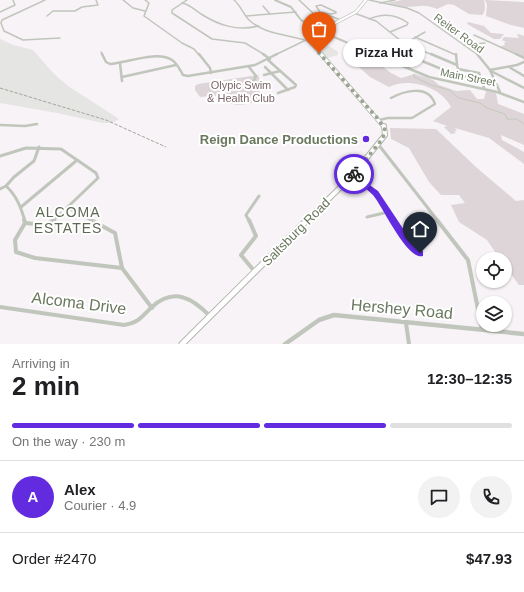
<!DOCTYPE html>
<meta charset="utf-8">
<style>
:root{--surface:#fff;--page:#f2f2f2;--text:#202124;--muted:#757577;--line:#e0e0e0;--accent:#622bdf}
body{margin:0;font-family:Arial,sans-serif;background:var(--page);color:var(--text);height:100vh;display:flex;flex-direction:column;font-size:15px;white-space:nowrap}
*{box-sizing:border-box;margin:0}
p{font-size:13px;color:var(--muted)}
.icon{flex:none;width:22px;height:22px;fill:none;stroke:currentColor;stroke-width:2;stroke-linecap:round;stroke-linejoin:round}
.map{position:relative;height:344px;overflow:hidden}
.panel{display:flex;flex-direction:column;background:var(--surface);flex:1}
.panel>*{flex:none}
.fabs{position:absolute;left:476px;top:252px;display:grid;gap:8px}
.fabs a{display:grid;place-items:center;width:36px;height:36px;border-radius:50%;background:var(--surface);box-shadow:0 1px 3px #0004;font-size:20px}
.pin{position:absolute;display:grid;place-items:center;width:34px;height:34px;color:#fff;margin:-41px -17px;border-radius:50% 50% 50% 0;rotate:-45deg;box-shadow:0 0 4px #0007}
.pin .icon{rotate:45deg}
.courier{position:absolute;display:grid;place-items:center;width:40px;height:40px;margin:-20px;border:3px solid #622bdf;border-radius:50%;background:#fff;color:#222;box-shadow:0 1px 5px #0007}
.bubble{position:absolute;height:28px;border-radius:14px;background:var(--surface);box-shadow:0 1px 3px #0004;font-size:13px;font-weight:700;line-height:28px;text-align:center}
.summary em{font-style:normal;font-weight:700}
.summary div{display:flex;flex-direction:column-reverse}
.summary{display:flex;align-items:center;justify-content:space-between;height:68px;padding:0 12px}
h1{font-size:26px;font-weight:700;line-height:30px}
.bar{display:grid;grid-template-columns:repeat(4,1fr);gap:6px 4px;align-content:center;height:48px;padding:0 12px}
.bar i{height:5px;border-radius:3px;background:var(--line)}
.bar .current{background:var(--accent)}
.bar p{grid-column:span 4}
.line{display:flex;align-items:center;gap:10px;padding:0 12px;border-top:1px solid var(--line)}
.line div{flex:1}
.round{display:grid;place-items:center;flex:none;width:42px;height:42px;border-radius:21px;background:var(--page)}
.map>svg:first-child{display:block}
</style>
<div class="map">
<svg width="524" height="344" viewBox="0 0 524 344">
<rect width="100%" height="100%" fill="#f7f3f6"/>
<g fill="#e5e5e4">
<path d="M 320,32 L 335,38 L 326,44 L 338,52 L 338,55 L 327,58 L 312,41 L 311,38 Z"/>
<path d="M 0,39 L 13,45 L 33,50 L 54,74 L 68,86 L 119,119 L 112,123 L 103,123 L 57,113 L 0,103 Z"/>
</g>
<g fill="#ddd5d7">
<path d="M 402,0 L 484,0 C 485,5 486,12 482,15 L 469,14 L 454,5 L 448,4 L 437,9 C 424,3 419,7 406,7 C 400,6 394,5 387,3 Z"/>
<path d="M 485,0 L 524,2 L 524,28 L 511,25 L 486,16 L 487,5 Z"/>
<path d="M 468,22 L 484,26 L 491,33 L 504,34 L 500,39 L 494,39 L 467,24 Z"/>
<path d="M 518,34 L 524,36 L 524,58 L 499,47 L 505,45 L 504,43 L 506,42 L 502,40 L 504,37 L 519,38 L 517,35 Z"/>
<path d="M 356,56 L 373,62 L 376,61 L 391,73 L 401,78 L 415,74 L 433,80 L 439,85 L 456,91 L 470,90 L 477,99 L 484,99 L 486,91 L 496,93 L 498,104 L 524,114 L 524,145 L 501,135 L 502,140 L 524,152 L 524,164 L 489,138 L 455,128 L 457,131 L 454,131 L 456,133 L 451,134 L 444,127 L 447,126 L 433,121 L 451,107 C 441,87 409,77 389,87 L 370,77 L 350,59 Z"/>
<path d="M 258,75 L 260,80 L 256,88 L 264,96 L 262,99 C 251,104 233,109 224,99 L 223,95 L 200,97 L 195,90 L 195,86 L 198,84 Z"/>
<path d="M 390,128 L 436,129 L 477,168 L 516,201 L 524,200 L 524,285 L 519,285 L 505,266 L 505,259 L 500,259 L 487,240 L 459,222 L 451,205 L 465,203 L 459,195 L 441,195 L 429,182 L 409,148 L 391,139 Z"/>
</g>
<g fill="none" stroke-linecap="round" stroke-linejoin="round">
<path stroke="#c5cabc" stroke-width="1" d="M 414,74 L 414,77 L 431,85 L 449,90 L 459,98 L 480,103 L 487,108 L 505,114 L 507,119 L 517,119 L 524,124"/>
<defs>
<path id="secondary-far3" d="M 322,55 L 308,40 L 311,36 L 356,12 L 366,0"/>
<path id="secondary-far2" d="M 321,54 L 384,127"/>
<path id="secondary-far1" d="M 306,221 L 352,176 L 385,135 L 384,126"/>
<path id="secondary" d="M 182,344 L 307,220"/>
</defs>
<use href="#secondary-far3" stroke="#b3b9ad" stroke-width="3.5"/>
<use href="#secondary-far2" stroke="#b3b9ad" stroke-width="4.5"/>
<use href="#secondary-far1" stroke="#b3b9ad" stroke-width="6"/>
<use href="#secondary" stroke="#b3b9ad" stroke-width="7"/>
<g stroke="#c1c6bd" stroke-width="1.5">
<path d="M 45,0 L 2,20 L 1,23 L 4,31 L 23,40 L 60,38"/>
<path d="M 123,0 L 133,8 L 145,11"/>
<path d="M 145,0 L 149,3 L 144,16 L 182,43 L 194,49 L 199,55"/>
<path d="M 187,0 L 172,10 L 172,13 L 212,39 L 245,43 L 265,55"/>
<path d="M 234,0 C 241,6 243,14 249,20 C 264,34 285,34 304,40"/>
<path d="M 299,0 L 314,14 L 328,15 L 341,20"/>
<path d="M 369,0 L 407,8 L 419,13 L 478,55"/>
<path d="M 182,3 C 189,4 195,10 201,14 C 220,26 237,31 259,26"/>
<path d="M 380,3 L 395,0"/>
<path d="M 321,5 L 336,12 L 336,13 L 330,14 L 320,12 L 316,6 Z"/>
<path d="M 263,6 L 270,14"/>
<path d="M 0,12 L 15,5 L 13,0"/>
<path d="M 354,13 L 376,21 L 405,44 L 433,55"/>
<path d="M 47,16 L 53,11 L 75,11 L 82,7 L 98,5 L 96,0"/>
<path d="M 246,16 L 296,12"/>
<path d="M 369,19 C 383,13 396,14 408,23 L 407,25 L 390,32"/>
<path d="M 474,35 L 518,55"/>
<path d="M 415,37 L 456,55"/>
<path d="M 464,45 L 485,43"/>
<path d="M 394,50 L 407,55"/>
<path d="M 101,52 L 103,55"/>
<path d="M 275,55 L 308,39"/>
<path d="M 385,55 L 425,32"/>
</g>
<g stroke="#c1c6bd" stroke-width="2.5">
<path d="M 102,54 L 106,62 L 110,64 C 126,63 158,50 172,60 C 177,63 180,70 183,75 L 188,76 L 255,65 L 277,54"/>
<path d="M 199,54 L 210,68 L 211,73"/>
<path d="M 263,54 L 270,59"/>
<path d="M 405,54 L 456,75 L 482,80"/>
<path d="M 431,54 L 457,65 L 458,69 L 479,73 L 484,88"/>
<path d="M 456,54 L 457,65"/>
<path d="M 477,54 L 490,70 L 500,92"/>
<path d="M 516,54 L 524,58"/>
<path d="M 382,57 L 387,54"/>
<path d="M 268,60 L 296,85 L 295,87 L 278,93"/>
<path d="M 120,63 L 122,81"/>
<path d="M 265,67 L 288,90"/>
<path d="M 509,67 L 524,76"/>
<path d="M 490,70 L 517,65 L 524,62"/>
<path d="M 491,71 L 524,88"/>
<path d="M 264,75 L 280,71"/>
<path d="M 122,77 L 176,65"/>
<path d="M 227,90 C 241,88 251,90 256,76 L 249,67"/>
<path d="M 379,120 L 388,118 L 412,118 L 435,104 C 428,84 404,91 391,98"/>
<path d="M 0,125 L 25,126 L 37,124"/>
</g>
<g stroke="#c1c6bd" stroke-width="3">
<path d="M 378,144 L 438,221"/>
<path d="M 0,156 L 26,148 L 61,149 L 96,173 L 98,178 L 53,221"/>
<path d="M 352,176 L 375,193 L 394,221"/>
<path d="M 6,186 L 14,177 L 34,161 L 39,147"/>
<path d="M 0,189 L 6,186 C 17,196 21,208 25,221"/>
<path d="M 21,207 L 76,161"/>
<path d="M 68,208 L 93,221"/>
<path d="M 85,217 L 92,210"/>
<path d="M 367,217 L 388,212"/>
<path d="M 249,221 L 246,215 L 259,196"/>
</g>
<g stroke="#c1c6bd" stroke-width="4">
<path d="M 24,220 L 25,223 L 15,240 L 16,252 L 35,258 L 122,268 L 152,308"/>
<path d="M 91,220 L 115,233 L 122,268"/>
<path d="M 249,220 L 256,236 L 241,255 L 255,272"/>
<path d="M 393,220 L 409,244 L 420,253"/>
<path d="M 437,220 L 468,260 L 482,329"/>
<path d="M 25,223 L 46,225 L 54,220"/>
<path d="M 0,307 L 124,325 C 140,322 141,317 152,307 C 174,287 192,298 210,316"/>
<path d="M 406,323 L 409,344"/>
</g>
<path stroke="#c1c6bd" stroke-width="2" d="M 275,0 L 291,7 L 301,20 L 320,31 L 376,55"/>
<path stroke="#c1c6bd" stroke-width="2.5" d="M 374,54 L 429,77 L 497,92 L 524,102"/>
<path stroke="#c1c6bd" stroke-width="4.5" d="M 285,344 L 319,320 L 334,315 L 524,334"/>
<use href="#secondary-far3" stroke="#fff" stroke-width="2.5"/>
<use href="#secondary-far2" stroke="#fff" stroke-width="3"/>
<use href="#secondary-far1" stroke="#fff" stroke-width="4"/>
<use href="#secondary" stroke="#fff" stroke-width="5"/>
<path stroke="#a1a99b" stroke-width="1" stroke-dasharray="3.5 1.5" stroke-linecap="butt" d="M 0,88 L 106,120 L 166,147"/>
</g>
<path fill="#622bdf" d="M 354,171 L 357,172 L 357,176 L 378,191 L 412,242 L 423,251 L 423,256 C 407,261 382,205 373,195 C 366,188 357,183 350,178 L 350,174 Z"/>
<g fill="none" stroke-linecap="round" stroke-linejoin="round">
<path stroke="#9ba393" stroke-width="4" stroke-dasharray="0 7.2" d="M 319,53 L 379,120 L 385,130 L 383,138 L 354,174"/>
</g>
<circle fill="#622bdf" stroke="#fff" stroke-width="1.5" cx="366" cy="139" r="4"/>
<g text-anchor="middle" dominant-baseline="central" stroke-width="4" stroke-linejoin="round" paint-order="stroke">
<g font-size="11" fill="#6a785e" stroke="#fff">
<text transform="translate(459 33) rotate(36)">Reiter Road</text>
<text transform="translate(468 77) rotate(11)">Main Street</text>
</g>
<g font-size="11" fill="#7b6568" stroke="#fff">
<text x="241" y="85">Olypic Swim<tspan x="241" dy="13">&amp; Health Club</tspan></text>
</g>
<g font-size="13" font-weight="bold" fill="#6a785e" stroke="#fff" text-anchor="end">
<text x="358" y="139">Reign Dance Productions</text>
</g>
<g font-size="13" fill="#6a785e" stroke="#fff">
<text transform="translate(296 232) rotate(-45)">Saltsburg Road</text>
</g>
<g font-size="14" letter-spacing="1" fill="#5e6954" stroke="#fff">
<text x="68" y="212">ALCOMA<tspan x="68" dy="16">ESTATES</tspan></text>
</g>
<g font-size="16" fill="#6a785e" stroke="#fff">
<text transform="translate(79 303) rotate(7)">Alcoma Drive</text>
<text transform="translate(402 309) rotate(5)">Hershey Road</text>
</g>
</g>
</svg>
<div class="fabs">
<a><svg class="icon" aria-label="locate" viewBox="0 0 24 24"><circle cx="12" cy="12" r="6"/><path d="M12 2v4M12 18v4M2 12h4M18 12h4"/></svg></a>
<a><svg class="icon" aria-label="layers" viewBox="0 0 24 24"><path d="M12 4l9 5-9 5-9-5zM3 14l9 5 9-5"/></svg></a>
</div>
<div class="pin" style="left:319px;top:53px;background:#ea580c"><svg class="icon" aria-label="bag" viewBox="0 0 24 24"><path d="M5 8h14l-1 12H6zM9 8a3 3 0 0 1 6 0"/></svg></div>
<div class="pin" style="left:420px;top:253px;background:#1f2937"><svg class="icon" aria-label="home" viewBox="0 0 24 24"><path d="M3 11l9-7 9 7M6 9v11h12V9"/></svg></div>
<div class="courier" style="left:354px;top:174px"><svg class="icon" aria-label="bike" viewBox="0 0 24 24"><circle cx="6" cy="16" r="4"/><circle cx="18" cy="16" r="4"/><path d="M6 16l4-8h5l3 8M10 8l3 8H6M13 5h3"/></svg></div>
<div class="bubble" style="left:343px;top:39px;width:82px">Pizza Hut</div>
</div>
<section class="panel">
<div class="summary"><div><h1>2 min</h1><p>Arriving in</p></div><em>12:30–12:35</em></div>
<div class="bar"><i class="current"></i><i class="current"></i><i class="current"></i><i></i><p>On the way · 230 m</p></div>
<div class="line" style="height:72px"><b class="round" style="background:var(--accent);color:#fff">A</b><div><b>Alex</b><p>Courier · 4.9</p></div><a class="round"><svg class="icon" aria-label="chat" viewBox="0 0 24 24"><path d="M4 5h16v11H9l-5 4z"/></svg></a><a class="round"><svg class="icon" aria-label="phone" viewBox="0 0 24 24"><path d="M5 4h4l2 5-3 2q2 4 5 5l2-3 5 2v4C11 20 4 13 5 4z"/></svg></a></div>
<div class="line" style="height:52px"><div>Order #2470</div><b>$47.93</b></div>
</section>
